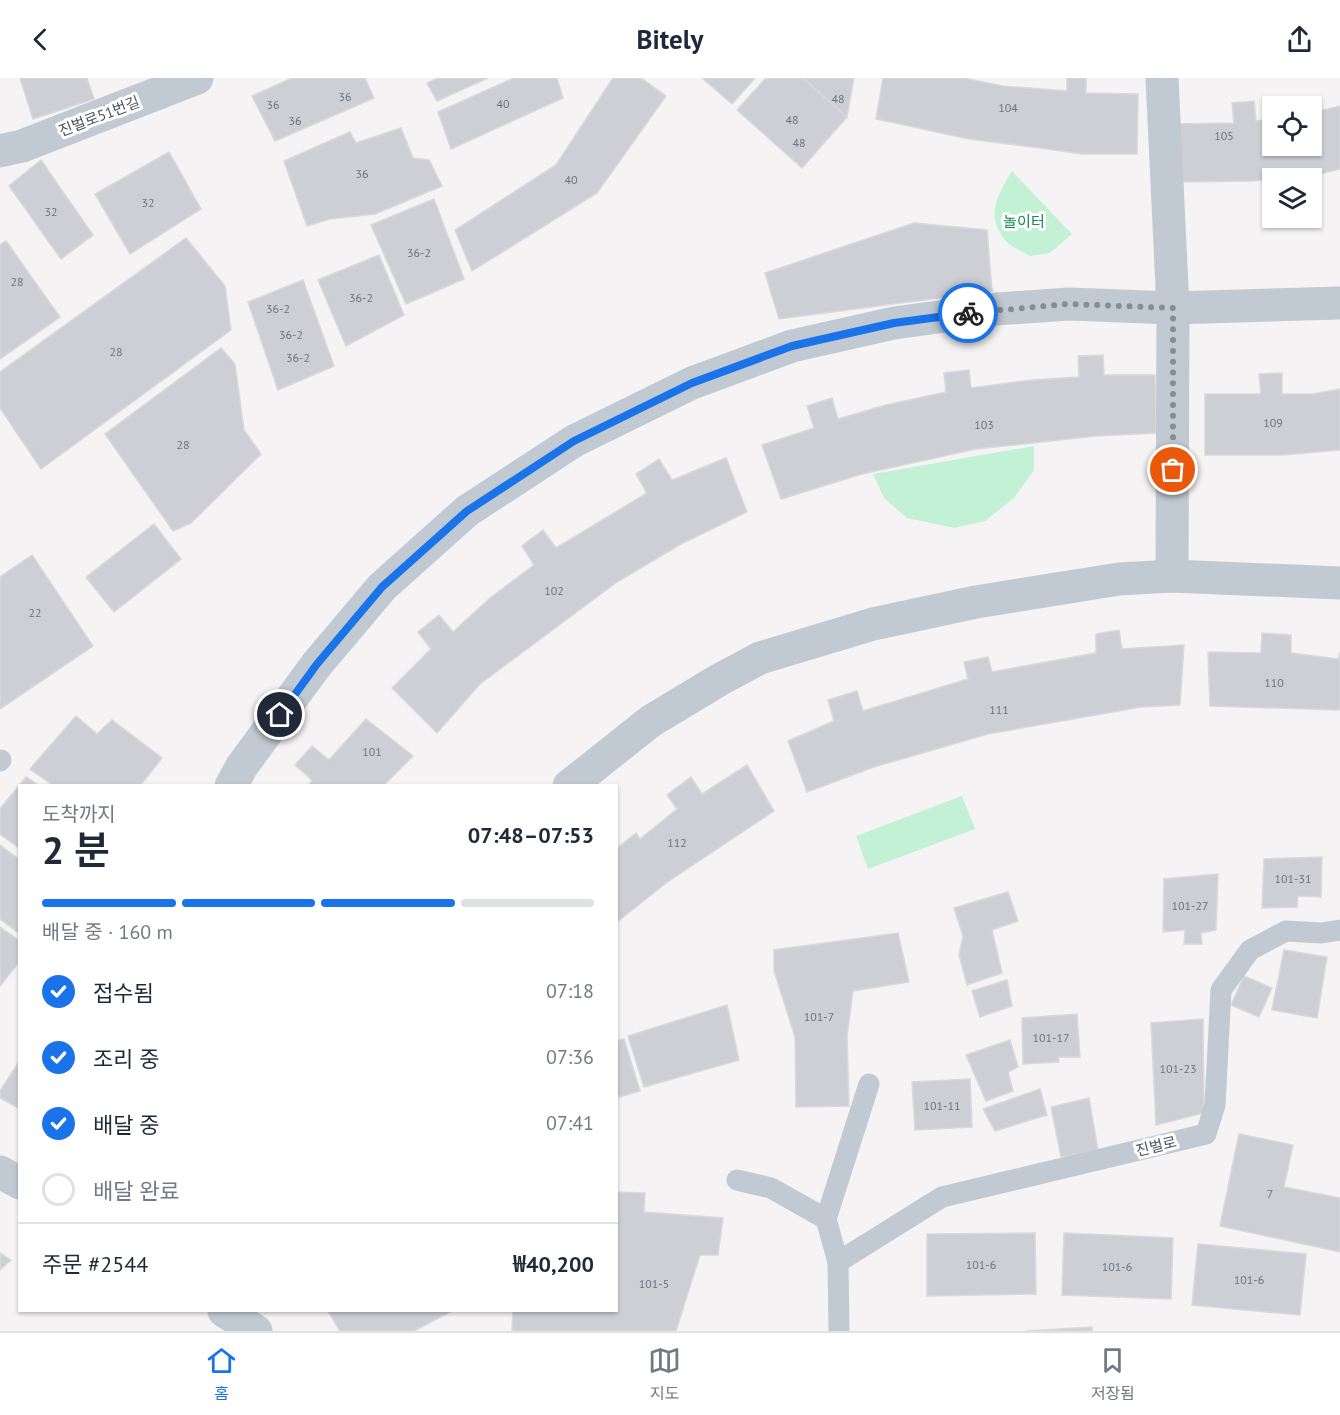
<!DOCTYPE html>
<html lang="ko">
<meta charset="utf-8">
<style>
:root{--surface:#fff;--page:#f2f2f3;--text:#1f2937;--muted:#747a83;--line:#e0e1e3;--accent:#1a73e8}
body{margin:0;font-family:"PT Sans","Noto Sans KR",sans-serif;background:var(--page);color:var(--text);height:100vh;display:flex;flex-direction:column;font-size:22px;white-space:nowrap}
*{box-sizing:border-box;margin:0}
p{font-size:20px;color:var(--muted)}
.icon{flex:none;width:33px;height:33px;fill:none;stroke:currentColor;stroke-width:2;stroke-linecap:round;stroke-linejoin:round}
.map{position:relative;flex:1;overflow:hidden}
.drawer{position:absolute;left:18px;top:706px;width:600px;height:528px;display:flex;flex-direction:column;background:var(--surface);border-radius:0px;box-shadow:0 2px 4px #0004}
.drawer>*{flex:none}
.fabs{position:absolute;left:1262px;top:18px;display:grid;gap:12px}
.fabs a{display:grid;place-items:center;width:60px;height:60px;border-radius:0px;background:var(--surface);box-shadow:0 2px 4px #0004;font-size:30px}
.pin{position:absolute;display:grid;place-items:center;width:51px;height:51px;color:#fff;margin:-26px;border:3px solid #fff;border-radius:50%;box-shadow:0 2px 6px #0007}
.courier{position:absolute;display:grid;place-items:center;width:60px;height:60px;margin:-30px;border:4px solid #1a73e8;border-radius:50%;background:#fff;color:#222;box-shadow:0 2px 8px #0007}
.headline em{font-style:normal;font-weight:600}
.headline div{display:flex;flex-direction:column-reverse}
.headline{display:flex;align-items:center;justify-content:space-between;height:102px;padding:0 24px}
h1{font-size:39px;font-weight:600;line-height:45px}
.bar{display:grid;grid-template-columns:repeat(4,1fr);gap:9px 6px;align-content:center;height:72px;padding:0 24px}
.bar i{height:8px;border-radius:4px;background:var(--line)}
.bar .active{background:var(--accent)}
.bar p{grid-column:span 4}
.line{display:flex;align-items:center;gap:15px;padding:0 24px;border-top:2px solid var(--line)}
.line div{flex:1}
ol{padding:0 24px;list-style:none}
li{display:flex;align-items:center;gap:18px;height:66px}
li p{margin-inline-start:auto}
li .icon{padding:6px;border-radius:50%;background:var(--accent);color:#fff;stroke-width:4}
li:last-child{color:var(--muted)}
li i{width:33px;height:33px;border:3px solid var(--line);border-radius:50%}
header{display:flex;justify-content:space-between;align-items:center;height:78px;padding:0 24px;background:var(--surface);font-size:27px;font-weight:600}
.dock{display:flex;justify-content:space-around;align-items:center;height:84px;border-top:2px solid var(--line);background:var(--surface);font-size:16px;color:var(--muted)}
.dock a{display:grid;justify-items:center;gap:3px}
.dock .active{color:var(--accent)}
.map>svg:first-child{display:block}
</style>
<header><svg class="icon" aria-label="back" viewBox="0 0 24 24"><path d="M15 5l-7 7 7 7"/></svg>Bitely<svg class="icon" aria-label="share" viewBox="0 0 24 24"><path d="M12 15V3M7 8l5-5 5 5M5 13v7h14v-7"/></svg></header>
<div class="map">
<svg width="1340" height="1253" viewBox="0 0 1340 1253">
<rect width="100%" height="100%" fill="#f5f3f3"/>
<g fill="#c3f1d5">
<path d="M 1012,93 L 1072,156 L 1050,175 L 1030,178 C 1023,174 1012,169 1006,163 C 984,138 998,117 1012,93 Z"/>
<path d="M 1034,368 L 1034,392 L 1014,420 L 985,443 L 954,450 L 907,440 L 884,420 L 873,396 Z"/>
<path d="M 962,718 L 975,751 L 868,791 L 856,758 Z"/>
</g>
<g fill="#cdcfd5" stroke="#d7d9de" stroke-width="1.5">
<path d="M 20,0 L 87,0 L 94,21 L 33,41 Z"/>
<path d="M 292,0 L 365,0 L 374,20 L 275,63 L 252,18 Z"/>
<path d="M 438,0 L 488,0 L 437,23 L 427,5 Z"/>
<path d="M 514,0 L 557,0 L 563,20 L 451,71 L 438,34 Z"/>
<path d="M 613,0 L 641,0 L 666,18 L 597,115 L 472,193 L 455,152 L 556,87 Z"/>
<path d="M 702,0 L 755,0 L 732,26 Z"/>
<path d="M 766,0 L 803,0 L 847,39 L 802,90 L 737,32 Z"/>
<path d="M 803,0 L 854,0 L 847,39 Z"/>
<path d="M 883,0 L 964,0 L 1003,8 L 1067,13 L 1067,0 L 1086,0 L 1086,15 L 1138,16 L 1137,76 L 1082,76 L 1040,70 L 969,61 L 876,41 Z"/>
<path d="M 1254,23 L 1256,43 L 1272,41 L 1272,68 L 1311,68 L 1311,35 L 1340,28 L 1340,91 L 1311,98 L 1252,103 L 1178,104 L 1176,46 L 1234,45 L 1232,25 Z"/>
<path d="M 401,50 L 413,80 L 429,82 L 442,108 L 375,136 L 330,141 L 307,148 L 284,83 L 350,54 L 356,65 Z"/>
<path d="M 169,74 L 201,131 L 130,176 L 95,116 Z"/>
<path d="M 41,82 L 93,157 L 61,181 L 9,108 Z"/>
<path d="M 434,121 L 464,201 L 406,226 L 371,147 Z"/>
<path d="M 914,145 L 987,152 L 992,213 L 779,241 L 765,195 Z"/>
<path d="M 186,160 L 225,208 L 231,252 L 41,391 L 0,330 L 0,294 Z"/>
<path d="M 6,163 L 60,239 L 0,281 L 0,167 Z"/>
<path d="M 379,177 L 404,237 L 346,268 L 318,202 Z"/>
<path d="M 303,202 L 334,288 L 278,312 L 248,224 Z"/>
<path d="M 221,270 L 235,286 L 244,352 L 261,376 L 191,445 L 173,453 L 105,356 Z"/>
<path d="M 1103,277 L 1104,297 L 1155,297 L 1156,355 L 1096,358 L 976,371 L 862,396 L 781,421 L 762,367 L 814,350 L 807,328 L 832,320 L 838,341 L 886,327 L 946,314 L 944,295 L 969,292 L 971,310 L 1032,302 L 1079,299 L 1078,278 Z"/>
<path d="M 1282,295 L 1282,316 L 1313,316 L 1340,311 L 1340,372 L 1282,377 L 1205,377 L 1205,316 L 1261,316 L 1259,296 Z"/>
<path d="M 726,380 L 747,434 L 681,466 L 617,504 L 480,606 L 437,655 L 392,610 L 431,571 L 418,554 L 439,537 L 453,554 L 490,520 L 534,487 L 522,468 L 543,452 L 556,470 L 647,415 L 636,396 L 659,381 L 672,402 Z"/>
<path d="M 154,446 L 181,481 L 114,534 L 86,499 Z"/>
<path d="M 32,477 L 93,568 L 0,631 L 0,499 Z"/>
<path d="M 1119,552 L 1122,571 L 1184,567 L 1180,627 L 1141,629 L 988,656 L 874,689 L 807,714 L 788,663 L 834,643 L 828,622 L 857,613 L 863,633 L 968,601 L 964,584 L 988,579 L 992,594 L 1096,575 L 1096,556 Z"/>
<path d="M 1262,555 L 1291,557 L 1291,575 L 1338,581 L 1340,574 L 1340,632 L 1210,628 L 1208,574 L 1261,575 Z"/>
<path d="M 76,638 L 97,656 L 112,642 L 162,680 L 140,708 L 54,708 L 30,691 Z"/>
<path d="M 366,641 L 413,678 L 383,708 L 308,708 L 312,702 L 295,687 L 312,668 L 329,682 Z"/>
<path d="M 747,687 L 774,733 L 666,805 L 616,845 L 616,771 L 636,755 L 640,761 L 677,731 L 667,717 L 691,699 L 702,716 Z"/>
<path d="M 26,699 L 40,708 L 20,708 L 20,771 L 0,756 L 0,731 Z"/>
<path d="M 0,767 L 20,782 L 20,856 L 0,841 Z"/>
<path d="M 1322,779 L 1321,819 L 1298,818 L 1297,829 L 1262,830 L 1264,781 Z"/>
<path d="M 1218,796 L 1216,852 L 1201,855 L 1202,866 L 1184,866 L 1185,852 L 1163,854 L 1164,801 Z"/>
<path d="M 1008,814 L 1018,843 L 992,852 L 1002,895 L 967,907 L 959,877 L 963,858 L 954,830 Z"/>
<path d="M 0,849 L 20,863 L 20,883 L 0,908 Z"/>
<path d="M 898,855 L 909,904 L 853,913 L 847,958 L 849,1028 L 796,1029 L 795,959 L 774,893 L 774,872 Z"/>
<path d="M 1284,872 L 1327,879 L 1317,940 L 1272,932 Z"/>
<path d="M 1244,898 L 1272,910 L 1259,939 L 1231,927 Z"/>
<path d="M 1007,902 L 1012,928 L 980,939 L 972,913 Z"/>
<path d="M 727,927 L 739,982 L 644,1009 L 628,958 Z"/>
<path d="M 1077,936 L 1080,979 L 1058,979 L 1059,984 L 1023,986 L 1022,940 Z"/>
<path d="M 1203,941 L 1204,1035 L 1156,1047 L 1151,945 Z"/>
<path d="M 624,961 L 640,1013 L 616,1020 L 616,963 Z"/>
<path d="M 1010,962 L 1018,989 L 1008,994 L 1013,1013 L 986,1023 L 966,977 Z"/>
<path d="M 18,985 L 20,986 L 20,1031 L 0,1020 L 0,1013 Z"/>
<path d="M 970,1001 L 972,1049 L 915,1052 L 912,1004 Z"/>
<path d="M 1040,1011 L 1047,1037 L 995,1053 L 983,1031 Z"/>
<path d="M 1089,1020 L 1098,1072 L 1061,1079 L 1051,1029 Z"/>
<path d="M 1239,1056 L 1293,1067 L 1284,1109 L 1340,1120 L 1340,1174 L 1220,1148 Z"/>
<path d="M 616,1114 L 645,1115 L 644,1134 L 723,1140 L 718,1177 L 700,1177 L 676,1253 L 512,1253 L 513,1233 L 616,1233 Z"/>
<path d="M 1035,1155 L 1036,1216 L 927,1218 L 927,1156 Z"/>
<path d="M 1064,1155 L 1173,1160 L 1171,1221 L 1062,1217 Z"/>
<path d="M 1198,1166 L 1306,1176 L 1300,1237 L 1192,1227 Z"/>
<path d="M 0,1175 L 11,1182 L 0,1192 Z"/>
<path d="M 328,1233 L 452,1233 L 414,1253 L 340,1253 Z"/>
<path d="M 1092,1249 L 1092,1253 L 1026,1253 Z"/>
</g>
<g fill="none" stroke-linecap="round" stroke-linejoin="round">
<g stroke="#c1cad2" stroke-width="21">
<path d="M 0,683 L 1,682"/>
<path d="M 737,1102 L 771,1110 L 826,1141"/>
<path d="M 838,1184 L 942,1119 L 1206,1056 L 1215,1027 L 1221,912 L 1250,872 L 1286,853 L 1321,855 L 1340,852"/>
<path d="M 839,1253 L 838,1184 L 826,1141 L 869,1006"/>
</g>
<g stroke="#c1cad2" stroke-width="33">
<path d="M 1162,0 L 1173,230 L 1172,498"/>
<path d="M 0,73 L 22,68 L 197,0"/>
<path d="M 231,708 L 242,688 L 317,586 L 382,509 L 467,433 L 574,363 L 692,305 L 792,268 L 894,245 L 997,231 L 1069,226 L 1173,230 L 1340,225"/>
<path d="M 569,708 L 651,643 L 719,602 L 760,580 L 873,546 L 976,524 L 1119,501 L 1172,498 L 1340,505"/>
</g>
<g stroke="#c1cad2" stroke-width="33">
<path d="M 0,1094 L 20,1105"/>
<path d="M 224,1233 L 256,1253"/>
</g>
</g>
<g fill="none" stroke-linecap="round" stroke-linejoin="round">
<path stroke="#868d94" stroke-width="6" stroke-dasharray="0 10.8" d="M 968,235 L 1069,226 L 1173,230 L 1173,392"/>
<path stroke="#1a73e8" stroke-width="8" d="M 280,637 L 317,586 L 382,509 L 467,433 L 574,363 L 692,305 L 792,268 L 894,245 L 968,235"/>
</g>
<g text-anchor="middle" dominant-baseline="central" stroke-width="6" stroke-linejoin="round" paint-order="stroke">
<g font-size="12" fill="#6b747e">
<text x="345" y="18">36</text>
<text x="838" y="20">48</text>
<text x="503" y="25">40</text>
<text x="273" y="26">36</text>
<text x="1008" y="29">104</text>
<text x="792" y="41">48</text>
<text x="295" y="42">36</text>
<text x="1224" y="57">105</text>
<text x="799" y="64">48</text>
<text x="362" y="95">36</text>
<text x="571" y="101">40</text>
<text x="148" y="124">32</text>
<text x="51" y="133">32</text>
<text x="419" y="174">36-2</text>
<text x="17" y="203">28</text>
<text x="361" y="219">36-2</text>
<text x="278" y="230">36-2</text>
<text x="291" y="256">36-2</text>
<text x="116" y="273">28</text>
<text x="298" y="279">36-2</text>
<text x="1273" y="344">109</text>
<text x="984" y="346">103</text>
<text x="183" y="366">28</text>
<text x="554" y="512">102</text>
<text x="35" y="534">22</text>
<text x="1274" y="604">110</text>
<text x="999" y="631">111</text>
<text x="372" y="673">101</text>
<text x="677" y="764">112</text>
<text x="1293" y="800">101-31</text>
<text x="1190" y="827">101-27</text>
<text x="819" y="938">101-7</text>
<text x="1051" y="959">101-17</text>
<text x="1178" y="990">101-23</text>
<text x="942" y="1027">101-11</text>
<text x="1270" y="1115">7</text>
<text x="981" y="1186">101-6</text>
<text x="1117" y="1188">101-6</text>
<text x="1249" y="1201">101-6</text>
<text x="654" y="1205">101-5</text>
</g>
<g font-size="15" fill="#4a5661" stroke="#fff">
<text transform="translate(99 38) rotate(-21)">진벌로51번길</text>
<text transform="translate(1156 1068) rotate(-14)">진벌로</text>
</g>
<g font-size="15" fill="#17864f" stroke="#fff">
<text x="1024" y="143">놀이터</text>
</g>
</g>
</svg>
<div class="fabs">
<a><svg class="icon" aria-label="locate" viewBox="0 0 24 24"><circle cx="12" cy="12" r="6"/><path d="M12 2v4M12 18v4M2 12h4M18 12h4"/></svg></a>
<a><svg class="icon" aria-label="layers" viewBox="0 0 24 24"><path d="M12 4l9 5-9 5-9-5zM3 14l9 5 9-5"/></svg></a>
</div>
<div class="pin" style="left:1173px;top:392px;background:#ea580c"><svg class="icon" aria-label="bag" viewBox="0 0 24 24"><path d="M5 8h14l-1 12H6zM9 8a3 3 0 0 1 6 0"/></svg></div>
<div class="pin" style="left:280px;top:637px;background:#1f2937"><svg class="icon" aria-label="home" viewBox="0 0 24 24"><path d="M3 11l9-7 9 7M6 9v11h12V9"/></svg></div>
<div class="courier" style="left:968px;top:235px"><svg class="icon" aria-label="bike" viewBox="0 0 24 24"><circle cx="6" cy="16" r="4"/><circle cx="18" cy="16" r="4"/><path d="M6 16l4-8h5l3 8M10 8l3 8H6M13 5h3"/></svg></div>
<section class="drawer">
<div class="headline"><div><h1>2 분</h1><p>도착까지</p></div><em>07:48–07:53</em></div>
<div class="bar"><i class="active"></i><i class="active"></i><i class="active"></i><i></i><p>배달 중 · 160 m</p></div>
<ol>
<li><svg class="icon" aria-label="check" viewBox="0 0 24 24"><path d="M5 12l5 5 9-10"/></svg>접수됨<p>07:18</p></li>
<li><svg class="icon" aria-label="check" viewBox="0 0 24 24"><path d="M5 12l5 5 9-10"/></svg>조리 중<p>07:36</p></li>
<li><svg class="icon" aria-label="check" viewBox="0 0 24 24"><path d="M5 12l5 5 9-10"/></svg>배달 중<p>07:41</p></li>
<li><i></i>배달 완료</li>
</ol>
<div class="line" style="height:78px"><div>주문 #2544</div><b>₩40,200</b></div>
</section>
</div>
<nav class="dock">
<a class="active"><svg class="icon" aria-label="home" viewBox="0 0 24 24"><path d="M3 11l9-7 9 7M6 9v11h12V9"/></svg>홈</a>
<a><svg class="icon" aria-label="map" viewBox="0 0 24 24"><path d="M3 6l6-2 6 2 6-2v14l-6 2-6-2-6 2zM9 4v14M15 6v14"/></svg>지도</a>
<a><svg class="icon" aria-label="saved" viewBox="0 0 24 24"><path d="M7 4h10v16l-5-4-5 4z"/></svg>저장됨</a>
</nav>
